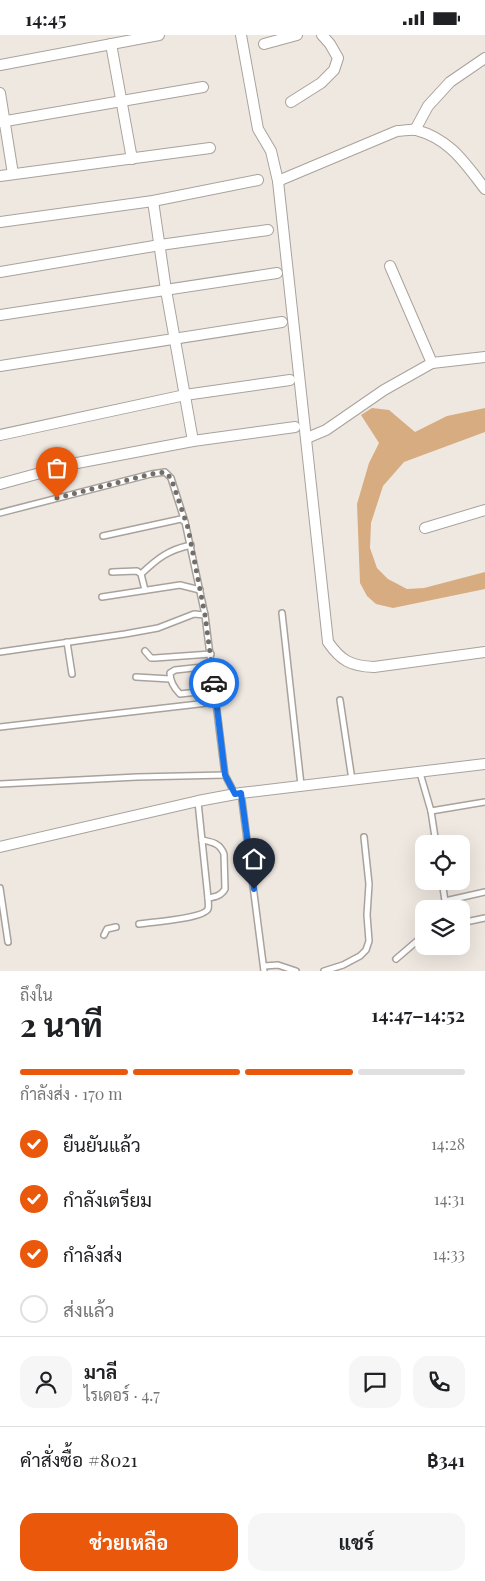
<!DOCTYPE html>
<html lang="th">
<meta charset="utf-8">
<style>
:root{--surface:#fff;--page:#f6f6f6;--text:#202124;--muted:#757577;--line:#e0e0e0;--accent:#ea580c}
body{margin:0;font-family:"Playfair Display",Sarabun,serif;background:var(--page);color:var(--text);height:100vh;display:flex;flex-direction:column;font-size:19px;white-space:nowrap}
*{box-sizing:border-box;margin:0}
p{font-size:16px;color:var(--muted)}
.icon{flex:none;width:28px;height:28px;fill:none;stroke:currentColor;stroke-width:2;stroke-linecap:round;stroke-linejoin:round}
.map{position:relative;height:936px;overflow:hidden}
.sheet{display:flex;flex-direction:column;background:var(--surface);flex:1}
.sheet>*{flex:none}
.controls{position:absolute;left:415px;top:800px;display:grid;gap:10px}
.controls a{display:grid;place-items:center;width:55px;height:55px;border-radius:10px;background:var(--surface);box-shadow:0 5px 20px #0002;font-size:25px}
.pin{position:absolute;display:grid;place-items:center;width:42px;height:42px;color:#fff;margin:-51px -21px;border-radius:50% 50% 50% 0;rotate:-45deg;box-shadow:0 0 5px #0007}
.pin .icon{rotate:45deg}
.courier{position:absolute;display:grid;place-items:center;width:50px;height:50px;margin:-25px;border:4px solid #1a73e8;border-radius:50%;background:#fff;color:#222;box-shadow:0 1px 6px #0007}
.headline em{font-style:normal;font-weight:700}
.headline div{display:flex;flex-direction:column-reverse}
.headline{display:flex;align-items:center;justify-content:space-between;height:85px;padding:0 20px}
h1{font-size:32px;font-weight:700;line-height:38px}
.bar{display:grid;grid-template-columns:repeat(4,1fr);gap:8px 5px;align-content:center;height:60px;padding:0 20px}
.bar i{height:6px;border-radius:4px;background:var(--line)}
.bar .selected{background:var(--accent)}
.bar p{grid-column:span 4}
.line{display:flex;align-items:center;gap:12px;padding:0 20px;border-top:1px solid var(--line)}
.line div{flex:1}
.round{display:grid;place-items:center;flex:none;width:52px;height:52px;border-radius:15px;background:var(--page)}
ol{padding:0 20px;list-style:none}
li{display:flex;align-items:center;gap:15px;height:55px}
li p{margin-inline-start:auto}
li .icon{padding:5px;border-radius:50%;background:var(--accent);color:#fff;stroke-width:4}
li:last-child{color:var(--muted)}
li i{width:28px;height:28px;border:2px solid var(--line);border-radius:50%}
.cta{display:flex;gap:10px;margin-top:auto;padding:10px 20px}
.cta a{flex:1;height:58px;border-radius:15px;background:var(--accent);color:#fff;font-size:20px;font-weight:700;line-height:58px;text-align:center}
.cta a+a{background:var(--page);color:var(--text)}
.status{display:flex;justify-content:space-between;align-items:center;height:35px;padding:0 25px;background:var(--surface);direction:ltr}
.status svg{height:14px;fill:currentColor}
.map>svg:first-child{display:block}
</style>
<div class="status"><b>14:45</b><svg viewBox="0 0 49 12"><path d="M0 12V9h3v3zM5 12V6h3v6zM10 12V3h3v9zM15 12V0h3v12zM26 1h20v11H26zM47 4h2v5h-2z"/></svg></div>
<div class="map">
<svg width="485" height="936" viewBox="0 0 485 936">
<rect width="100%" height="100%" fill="#efe8e1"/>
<path fill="#d7ac81" d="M 372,373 L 389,375 L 415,397 L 447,381 L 485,373 L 485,397 L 404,427 L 383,451 L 371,488 L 370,513 L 377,533 L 388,544 L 407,554 L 424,553 L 485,537 L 485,554 L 393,573 L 376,569 L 367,561 L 360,548 L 357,469 L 369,428 L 379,408 L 361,380 Z"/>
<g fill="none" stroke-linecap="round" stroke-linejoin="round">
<defs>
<g id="lane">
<path d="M 0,478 L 151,439 L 165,437 L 171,443 L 185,487"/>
<path d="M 103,501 L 181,484 L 185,487 L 205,580 L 225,740 L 235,759"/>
<path d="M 112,537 L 137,536 L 141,539 L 145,555"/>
<path d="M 141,539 C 158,523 168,515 191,510"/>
<path d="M 102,562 L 180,550 L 200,555"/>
<path d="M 282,578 L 301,750"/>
<path d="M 67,607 L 72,639"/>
<path d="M 145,616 L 151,623 L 155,623 L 211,619"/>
<path d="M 0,617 L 125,599 L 158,593 L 194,579 L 205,580"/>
<path d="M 212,631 L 175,635 L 170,638 C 170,646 174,653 180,659 L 215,655"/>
<path d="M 136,642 L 170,644"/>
<path d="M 340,665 L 352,745"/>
<path d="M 0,692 L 216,667"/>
<path d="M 420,738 L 431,776 L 436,809"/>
<path d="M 0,749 L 137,742 L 225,740"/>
<path d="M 241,758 L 264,936"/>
<path d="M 431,776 L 485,767"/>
<path d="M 202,805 C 212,807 220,808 224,819 L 225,854 C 221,861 215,862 208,863"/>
<path d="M 442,846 L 445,866 L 443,874"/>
<path d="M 0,853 L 8,907"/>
<path d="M 445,866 L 485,857"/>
<path d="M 461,888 L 485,883"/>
<path d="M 139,889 C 151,887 203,884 208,874 C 209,871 208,866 208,863 L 198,767"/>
<path d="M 104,900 L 107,894 L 116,892"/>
<path d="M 396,924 L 424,900"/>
<path d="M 264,931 L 278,930 L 296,936"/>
<path d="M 324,936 L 343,930 L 360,921 L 366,915 L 369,906 L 367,880 L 369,849 L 364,802"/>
</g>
<g id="street">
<path d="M 241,0 L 258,94 L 271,116 L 278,146 L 328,607 C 341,626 351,631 374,632 L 485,617"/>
<path d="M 111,9 L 132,124"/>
<path d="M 264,9 L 297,0"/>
<path d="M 0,30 L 159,0"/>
<path d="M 0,58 L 13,139"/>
<path d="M 291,67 L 321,48 L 334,35 L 338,23 L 330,9 L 322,0"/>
<path d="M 0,87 L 203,52"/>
<path d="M 415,95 L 428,71 L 450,47 L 485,23"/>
<path d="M 0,141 L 210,113"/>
<path d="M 278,146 L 397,96 C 403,96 410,94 416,95 C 450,104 465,128 485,154"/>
<path d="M 153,166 L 166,255 L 193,406"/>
<path d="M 0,187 L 153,166 L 258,145"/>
<path d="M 390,231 L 432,328"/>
<path d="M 0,237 L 160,210 L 268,195"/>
<path d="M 0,280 L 277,238"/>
<path d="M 0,331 L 282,287"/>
<path d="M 0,400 L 185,360 L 290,345"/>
<path d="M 307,403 L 326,395 L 384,355 L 432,328 L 485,322"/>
<path d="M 0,449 L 77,428 L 193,406 L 295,392"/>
<path d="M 425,493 L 485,475"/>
<path d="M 0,812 L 198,766 L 241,758 L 485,729"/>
</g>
</defs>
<use href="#lane" stroke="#a9a29c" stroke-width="8"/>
<use href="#street" stroke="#a9a29c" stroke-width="12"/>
<use href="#lane" stroke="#fff" stroke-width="5"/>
<use href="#street" stroke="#fff" stroke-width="10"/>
</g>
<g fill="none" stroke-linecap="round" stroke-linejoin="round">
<path stroke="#726e6a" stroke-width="5" stroke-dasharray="0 9" d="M 57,463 L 151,439 L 165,437 L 171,443 L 188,493 L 205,580 L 214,648"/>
<path stroke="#1a73e8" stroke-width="6" d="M 214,648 L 225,740 L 235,759 L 241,758 L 254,854"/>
</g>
</svg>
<div class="controls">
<a><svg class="icon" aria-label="locate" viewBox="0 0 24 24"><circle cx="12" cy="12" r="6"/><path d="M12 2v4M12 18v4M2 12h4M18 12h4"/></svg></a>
<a><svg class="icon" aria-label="layers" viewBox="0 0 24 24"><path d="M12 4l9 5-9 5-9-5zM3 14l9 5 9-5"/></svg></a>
</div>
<div class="pin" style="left:57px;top:463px;background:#ea580c"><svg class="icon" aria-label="bag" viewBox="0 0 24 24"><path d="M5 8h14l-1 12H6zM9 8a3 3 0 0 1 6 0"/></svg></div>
<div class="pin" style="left:254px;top:854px;background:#1f2937"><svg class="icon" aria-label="home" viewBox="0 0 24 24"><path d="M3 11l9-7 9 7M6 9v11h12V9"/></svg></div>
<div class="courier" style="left:214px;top:648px"><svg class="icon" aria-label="car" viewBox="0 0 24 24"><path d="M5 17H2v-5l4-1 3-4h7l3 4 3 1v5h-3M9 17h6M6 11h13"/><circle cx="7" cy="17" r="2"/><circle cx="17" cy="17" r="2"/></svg></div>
</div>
<section class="sheet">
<div class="headline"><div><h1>2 นาที</h1><p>ถึงใน</p></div><em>14:47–14:52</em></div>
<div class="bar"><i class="selected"></i><i class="selected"></i><i class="selected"></i><i></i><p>กำลังส่ง · 170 m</p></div>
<ol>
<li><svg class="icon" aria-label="check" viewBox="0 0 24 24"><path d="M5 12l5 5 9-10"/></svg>ยืนยันแล้ว<p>14:28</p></li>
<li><svg class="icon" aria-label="check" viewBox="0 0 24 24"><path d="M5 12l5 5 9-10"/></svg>กำลังเตรียม<p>14:31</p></li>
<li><svg class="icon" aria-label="check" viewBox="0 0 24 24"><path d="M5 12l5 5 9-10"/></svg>กำลังส่ง<p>14:33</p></li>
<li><i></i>ส่งแล้ว</li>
</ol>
<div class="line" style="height:90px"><a class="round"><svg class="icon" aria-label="person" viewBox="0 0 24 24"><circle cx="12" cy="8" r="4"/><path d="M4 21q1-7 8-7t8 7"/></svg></a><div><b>มาลี</b><p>ไรเดอร์ · 4.7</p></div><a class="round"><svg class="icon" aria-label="chat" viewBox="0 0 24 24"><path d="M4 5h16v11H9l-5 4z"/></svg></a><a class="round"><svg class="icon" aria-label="phone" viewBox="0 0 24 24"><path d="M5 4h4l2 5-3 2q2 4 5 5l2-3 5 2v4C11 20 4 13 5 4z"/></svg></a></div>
<div class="line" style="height:65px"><div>คำสั่งซื้อ #8021</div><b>฿341</b></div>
<div class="cta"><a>ช่วยเหลือ</a><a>แชร์</a></div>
</section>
